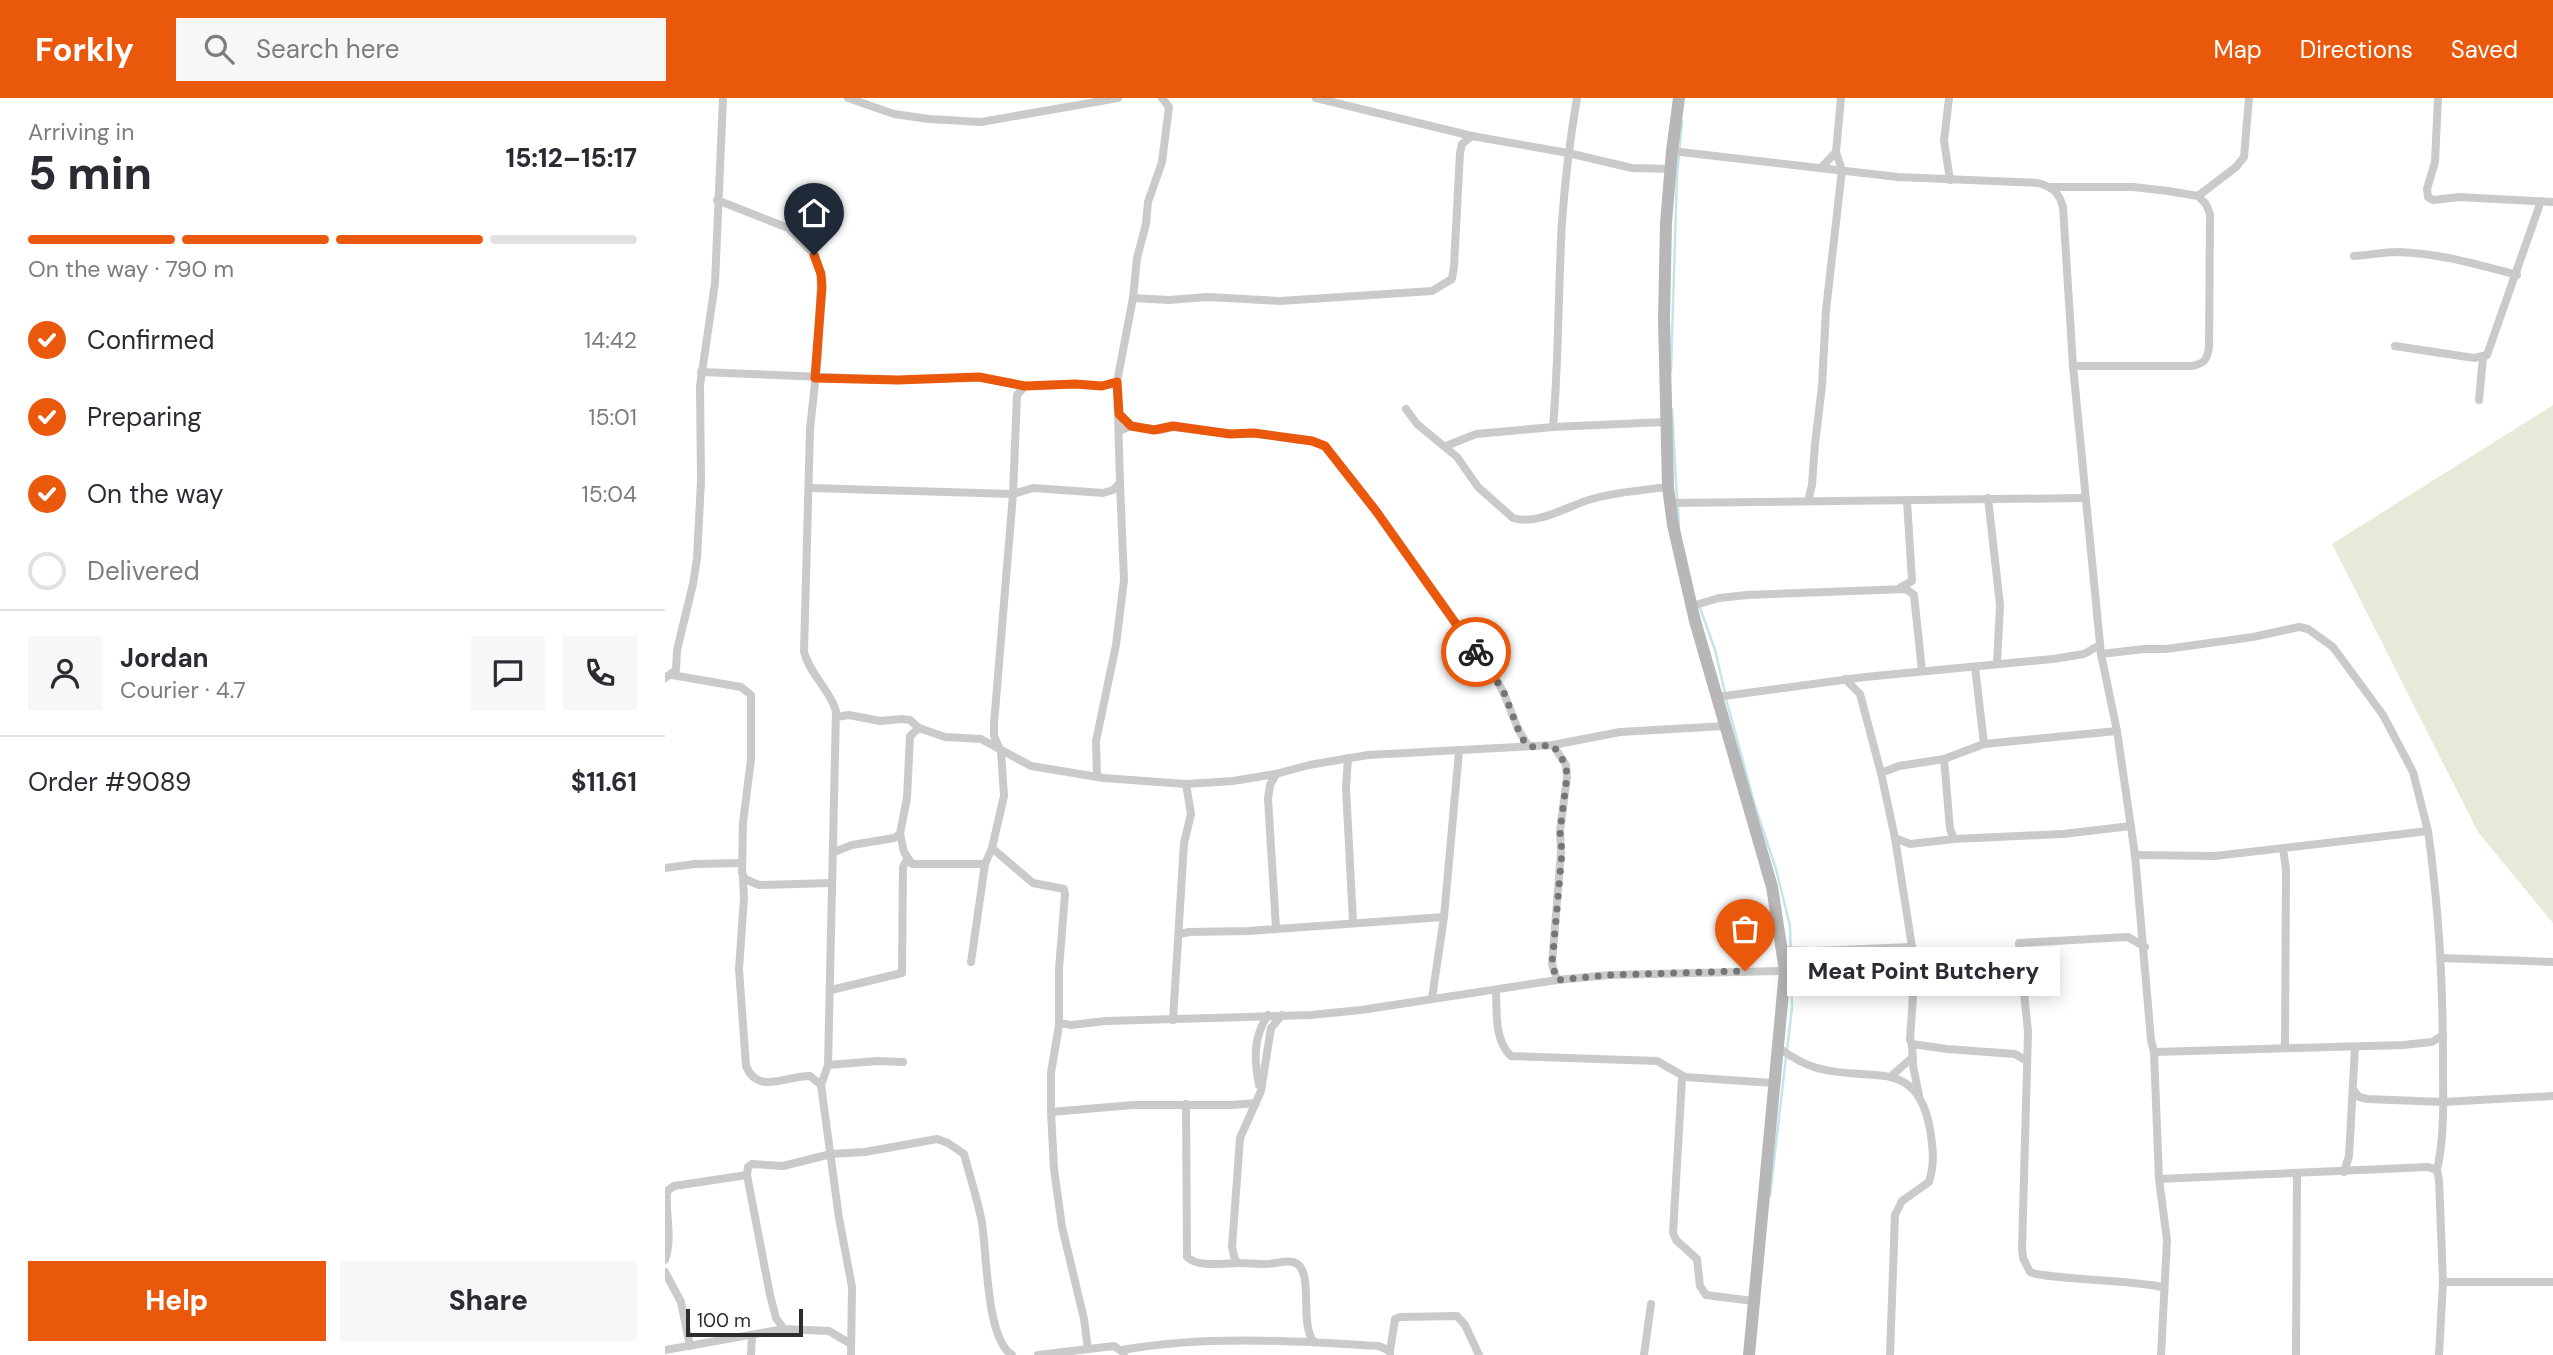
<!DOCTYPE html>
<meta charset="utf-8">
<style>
:root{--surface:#fff;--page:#f7f7f7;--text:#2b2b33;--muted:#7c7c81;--line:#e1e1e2;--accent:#ea580c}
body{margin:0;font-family:"DM Sans",sans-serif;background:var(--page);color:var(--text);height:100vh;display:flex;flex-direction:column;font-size:26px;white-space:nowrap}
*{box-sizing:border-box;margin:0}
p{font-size:23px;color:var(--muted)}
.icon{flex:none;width:38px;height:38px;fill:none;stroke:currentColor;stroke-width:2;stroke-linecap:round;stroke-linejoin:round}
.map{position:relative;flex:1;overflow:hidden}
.drawer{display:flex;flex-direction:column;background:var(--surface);width:665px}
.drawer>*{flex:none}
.scale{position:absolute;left:21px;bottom:18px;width:117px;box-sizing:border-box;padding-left:7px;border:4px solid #2d2d2d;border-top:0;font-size:19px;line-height:24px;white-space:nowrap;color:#2d2d2d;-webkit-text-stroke:5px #fff;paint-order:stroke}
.pin{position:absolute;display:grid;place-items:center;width:60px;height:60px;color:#fff;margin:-72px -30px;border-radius:50% 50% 50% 0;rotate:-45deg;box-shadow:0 0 7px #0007}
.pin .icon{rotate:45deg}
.courier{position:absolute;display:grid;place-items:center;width:70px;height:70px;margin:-35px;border:5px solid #ea580c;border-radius:50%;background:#fff;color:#222;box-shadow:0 2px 9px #0007}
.bubble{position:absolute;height:49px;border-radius:0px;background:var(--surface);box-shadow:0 4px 18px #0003;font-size:23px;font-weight:800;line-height:49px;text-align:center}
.headline em{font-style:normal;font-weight:800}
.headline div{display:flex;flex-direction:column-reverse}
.headline{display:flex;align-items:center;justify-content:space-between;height:119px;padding:0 28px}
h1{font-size:46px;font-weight:800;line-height:52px}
.bar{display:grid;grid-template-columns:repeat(4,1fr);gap:10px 7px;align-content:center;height:84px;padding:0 28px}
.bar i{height:9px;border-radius:5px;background:var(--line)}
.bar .active{background:var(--accent)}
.bar p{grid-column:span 4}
.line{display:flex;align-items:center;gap:18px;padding:0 28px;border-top:2px solid var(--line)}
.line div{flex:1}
.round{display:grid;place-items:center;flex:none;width:74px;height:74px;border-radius:0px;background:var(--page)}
ol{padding:0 28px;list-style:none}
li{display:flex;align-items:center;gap:21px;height:77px}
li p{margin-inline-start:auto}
li .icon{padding:7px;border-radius:50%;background:var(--accent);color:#fff;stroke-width:4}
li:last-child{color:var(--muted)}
li i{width:38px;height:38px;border:4px solid var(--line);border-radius:50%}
.button{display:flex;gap:14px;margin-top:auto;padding:14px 28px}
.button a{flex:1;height:80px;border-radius:0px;background:var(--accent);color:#fff;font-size:28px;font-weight:800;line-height:80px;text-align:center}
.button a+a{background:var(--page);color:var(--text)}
header{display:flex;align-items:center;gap:42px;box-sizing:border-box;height:98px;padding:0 35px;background:var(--accent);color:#fff}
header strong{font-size:33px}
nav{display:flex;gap:38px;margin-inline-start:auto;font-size:24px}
.search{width:490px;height:63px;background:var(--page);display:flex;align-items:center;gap:18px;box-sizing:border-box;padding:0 24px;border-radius:0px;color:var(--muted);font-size:26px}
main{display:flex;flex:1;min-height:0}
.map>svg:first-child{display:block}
</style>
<header>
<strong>Forkly</strong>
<div class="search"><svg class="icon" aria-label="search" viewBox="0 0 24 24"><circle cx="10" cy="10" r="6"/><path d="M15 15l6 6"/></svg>Search here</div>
<nav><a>Map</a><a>Directions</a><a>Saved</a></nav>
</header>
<main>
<section class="drawer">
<div class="headline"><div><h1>5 min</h1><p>Arriving in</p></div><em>15:12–15:17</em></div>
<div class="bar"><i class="active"></i><i class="active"></i><i class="active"></i><i></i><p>On the way · 790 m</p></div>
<ol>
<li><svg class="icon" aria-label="check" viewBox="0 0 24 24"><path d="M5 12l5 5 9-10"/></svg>Confirmed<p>14:42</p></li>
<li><svg class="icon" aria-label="check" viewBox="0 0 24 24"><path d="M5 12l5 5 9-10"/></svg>Preparing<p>15:01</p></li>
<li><svg class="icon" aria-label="check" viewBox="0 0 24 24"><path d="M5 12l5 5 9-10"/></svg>On the way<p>15:04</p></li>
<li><i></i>Delivered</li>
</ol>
<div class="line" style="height:126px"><a class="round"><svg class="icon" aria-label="person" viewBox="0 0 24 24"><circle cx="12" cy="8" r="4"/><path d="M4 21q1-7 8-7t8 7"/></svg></a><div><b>Jordan</b><p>Courier · 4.7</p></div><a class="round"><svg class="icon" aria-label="chat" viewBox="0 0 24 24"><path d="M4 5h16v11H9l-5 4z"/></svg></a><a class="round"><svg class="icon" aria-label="phone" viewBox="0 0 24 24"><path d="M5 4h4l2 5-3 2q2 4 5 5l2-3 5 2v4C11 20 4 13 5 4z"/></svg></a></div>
<div class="line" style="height:91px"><div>Order #9089</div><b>$11.61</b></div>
<div class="button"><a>Help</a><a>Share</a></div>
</section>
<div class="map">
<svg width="1888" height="1257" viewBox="0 0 1888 1257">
<rect width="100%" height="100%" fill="#fff"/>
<path fill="#e6ebd9" d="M 1888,307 L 1888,825 L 1813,734 L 1667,446 Z"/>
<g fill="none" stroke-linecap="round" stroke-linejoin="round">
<g stroke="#c4e4ec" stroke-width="2.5">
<path d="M 1006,273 L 1012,77 L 1017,24"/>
<path d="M 1007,311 L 1012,402"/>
<path d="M 1013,409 L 1014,430"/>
<path d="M 1034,507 L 1050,552 L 1060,595"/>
<path d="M 1061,601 L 1090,708 L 1111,771 L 1125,828 L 1127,910 L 1122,952"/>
<path d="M 1105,1098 L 1121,959"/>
</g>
<g stroke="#cacaca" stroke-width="8">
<path d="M 183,0 L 229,16 L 264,21 L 316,24 L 453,0"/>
<path d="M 651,0 L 807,38"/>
<path d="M 1284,0 L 1279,43 L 1285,82"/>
<path d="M 1773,0 L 1770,64 L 1762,91 L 1763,99 L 1768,102 L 1795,99 L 1888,104"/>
<path d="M 1007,53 L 1233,79 L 1373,85 C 1387,89 1394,94 1398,109 L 1408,268 L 1436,556 L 1452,633 L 1470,757 L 1486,942 L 1489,954 L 1494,1081 L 1502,1142 L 1496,1257"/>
<path d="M 1156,70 L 1171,54 L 1176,0"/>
<path d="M 1386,89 L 1468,89 L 1503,93 L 1533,98 L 1541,106 L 1545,116 L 1544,249 C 1542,262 1540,265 1527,268 L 1408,268"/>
<path d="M 1533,98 L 1571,69 L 1579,59 L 1584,0"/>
<path d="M 52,102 L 123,130 L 150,157 L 156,176 L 153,258 L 145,331 L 139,554 C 145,577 164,590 171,613 L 163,967 L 156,987 L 174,1120 L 187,1189 L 186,1257"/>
<path d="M 1689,158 C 1704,157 1719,154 1733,154 C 1774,155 1814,167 1852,177"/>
<path d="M 468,200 L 504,202 L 542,199 L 615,203 L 767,193 L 787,181 L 789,168 L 795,55 L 797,46 L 807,38 L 903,55 L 967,70 L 1006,71"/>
<path d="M 1730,248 L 1809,260 L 1822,257 L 1876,103"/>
<path d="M 36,274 L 233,282 L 314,279 L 360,288 L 410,286 L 437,288 L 452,284"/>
<path d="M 1814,302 L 1818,260"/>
<path d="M 741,311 L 752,326 L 792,359 L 813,389 L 848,420 C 873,428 904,407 927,401 C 951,394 978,392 1003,389"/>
<path d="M 888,329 C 894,261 893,192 897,124 C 900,82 905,41 912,0"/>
<path d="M 454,333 L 466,328 L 495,332 L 508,329 L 565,336 L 589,335 L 647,343 L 660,348 L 711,413 L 831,581 C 845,602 848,629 864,648"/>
<path d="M 781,348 L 811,336 L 888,329 L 1000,324"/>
<path d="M 145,390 L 348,396 L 352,297 L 360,288"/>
<path d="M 1323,400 L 1335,507 L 1332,566"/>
<path d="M 1143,403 L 1147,387 L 1150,346 L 1157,288 L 1161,212 L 1177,72 L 1171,54"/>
<path d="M 1005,405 L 1420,400"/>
<path d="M 1236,489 L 1247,483 L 1242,403"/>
<path d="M 1027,508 L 1054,500 L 1082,497 L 1241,491 L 1249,497 L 1257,573"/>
<path d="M 1436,556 L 1479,551 L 1501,551 L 1588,539 L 1634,529 L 1643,531 L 1668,549 L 1718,617 L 1748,674 L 1763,733"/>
<path d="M 1310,569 L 1319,646"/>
<path d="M 7,577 L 76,589 L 86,597 L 86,661 L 78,725 L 77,775 L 80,781 L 94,787 L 167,785"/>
<path d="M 0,580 L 11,572 L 12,552 L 28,486 L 32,460 L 36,383 L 35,288 L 50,185 L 58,0"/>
<path d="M 1180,581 L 1195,596 L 1216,675 L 1230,740 L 1250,868 L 1245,942 L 1247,946 L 1282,951 L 1350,956 L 1362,963"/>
<path d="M 1052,599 L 1200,579 L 1388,561 L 1419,556 L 1435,547"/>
<path d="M 171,619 L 184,617 L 215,623 L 237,621 L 245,622 L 254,630"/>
<path d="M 888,647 L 901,667 L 902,679 L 895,733 L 896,754 L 887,866 L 892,882"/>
<path d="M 683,660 L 681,690 L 688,824"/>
<path d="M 1279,661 L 1285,731 L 1289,741"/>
<path d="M 1216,675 L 1234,668 L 1279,661 L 1319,646 L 1452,633"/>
<path d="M 432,679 L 431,643 L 451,547 L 459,482 L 455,385"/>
<path d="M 235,736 L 239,754 L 247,766 L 320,766"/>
<path d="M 1230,740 L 1245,746 L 1289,741 L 1398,736 L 1466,728"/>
<path d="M 1618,751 L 1621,771 L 1620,950"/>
<path d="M 169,754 L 187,747 L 229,740 L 235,736 L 242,700 L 245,638 L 254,630 L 280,639 L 316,641 L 366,668 L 439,680 L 521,686 L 568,683 L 611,676 L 644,667 L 703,657 L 888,647 L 955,634 L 1060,628"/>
<path d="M 1470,757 L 1550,758 L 1763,733 C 1774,810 1778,886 1778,964 C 1778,999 1780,1037 1772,1072 L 1774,1082 L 1778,1184 L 1774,1257"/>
<path d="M 0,770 L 30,766 L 77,765"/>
<path d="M 78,780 L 79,800 L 74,871 L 81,968 C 93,997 120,978 145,978 L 156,987"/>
<path d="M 611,830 L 603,701 L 605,687 L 611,676"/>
<path d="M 515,836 L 524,834 L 584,833 L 779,819"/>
<path d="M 1480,849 L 1463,839 L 1354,845 L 1363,934 L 1357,1151 L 1358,1160 L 1365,1174 L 1371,1176 C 1413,1183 1456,1181 1498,1189"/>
<path d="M 1118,852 L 1148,853 L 1247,849"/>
<path d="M 1777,860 L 1888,864"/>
<path d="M 306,864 L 320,766 L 327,750"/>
<path d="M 166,892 L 237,875 L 238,769 L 242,761"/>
<path d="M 831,892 C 832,914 829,942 846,958 L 992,963 L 1020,979 L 1108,985"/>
<path d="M 767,900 L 779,819 L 794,653"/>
<path d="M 617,917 L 606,930 L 596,993 L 575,1040 L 567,1149 L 570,1162 L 574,1165 C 583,1165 592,1166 601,1166 C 610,1166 620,1162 628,1164 C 651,1170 633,1226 649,1244"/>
<path d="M 508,922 L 519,745 L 526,716 L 521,686"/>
<path d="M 394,925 L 406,927 L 441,923 L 646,917 L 696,912 L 892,882 L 944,877 L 1120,873"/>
<path d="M 1247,946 L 1248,968 L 1254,997"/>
<path d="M 1113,949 C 1124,958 1142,968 1156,971 C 1206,984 1252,959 1265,1031 C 1268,1050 1270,1065 1264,1084 L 1237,1103 L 1230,1117 L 1225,1257"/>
<path d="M 1489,954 L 1738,947 L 1767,944 L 1778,937"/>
<path d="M 163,967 L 212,963 L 238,964"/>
<path d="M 1225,979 L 1248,959"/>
<path d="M 1017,980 L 1008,1135 L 1011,1142 L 1032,1161 L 1035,1188 L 1041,1197 L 1088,1203"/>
<path d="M 594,987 C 589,961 588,939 603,917"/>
<path d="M 1689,993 L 1694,999 L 1702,1001 L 1778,1004 L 1888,998"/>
<path d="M 521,1006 L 522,1159 C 533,1170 559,1165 574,1165"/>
<path d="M 386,1014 L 468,1007 L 566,1007 L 591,1005"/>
<path d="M 1679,1074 L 1684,1058 L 1690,949"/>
<path d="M 1494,1081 L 1763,1069 L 1772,1072"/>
<path d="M 0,1162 C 8,1140 0,1116 2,1093 L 9,1088 L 82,1077"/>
<path d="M 0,1174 L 16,1204 L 25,1248"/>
<path d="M 1778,1184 L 1888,1184"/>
<path d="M 119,1231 L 111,1220 L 105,1197 L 82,1077 L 83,1069 L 87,1066 L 118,1068 L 166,1056 L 200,1054 L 272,1041 L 283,1045 L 299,1056 C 305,1079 313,1103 317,1125 C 322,1155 321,1241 347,1257"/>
<path d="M 423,1251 L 419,1221 L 397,1129 L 389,1071 L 386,1014 L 386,975 L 394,927 L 394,871 L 400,796 L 399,791 L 368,785 L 327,750 L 339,698 L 336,654 L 329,638 L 329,626 L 348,396 L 368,390 L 438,395 L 448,392 L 455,385 L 452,284 L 468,200 L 472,160 L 481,126 L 483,104 L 497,64 L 504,9 L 497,0"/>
<path d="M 0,1252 L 119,1231 L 164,1233 L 186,1246"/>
<path d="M 457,1252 C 542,1237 629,1243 714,1248 L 725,1253 L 725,1257"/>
<path d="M 725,1253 L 730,1221 L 735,1219 L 792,1218 L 800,1227 L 814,1257"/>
<path d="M 86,1257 L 87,1237"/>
<path d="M 373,1257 L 449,1248 L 459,1255"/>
<path d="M 979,1257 L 986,1206"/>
<path d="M 1631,1257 L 1632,1076"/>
</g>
<path stroke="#b7b7b7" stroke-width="12" d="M 1014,0 L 1007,53 L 1001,125 L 999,221 L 1003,389 L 1008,427 L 1030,523 L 1107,789 L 1120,873 L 1084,1257"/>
</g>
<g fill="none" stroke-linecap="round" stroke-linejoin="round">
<path stroke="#767676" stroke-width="7" stroke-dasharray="0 12.6" d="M 811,554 L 838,592 L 856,639 L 864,649 L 888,647 L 901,667 L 902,679 L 895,733 L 897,754 L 887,866 L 892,882 L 944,877 L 1080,873"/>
<path stroke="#ea580c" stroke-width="9" d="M 149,157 L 156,176 L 157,189 L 150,280 L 233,282 L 314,279 L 360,288 L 410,286 L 437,288 L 452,284 L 454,316 L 466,328 L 489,332 L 508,328 L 565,336 L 589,335 L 647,343 L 660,348 L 711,413 L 811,554"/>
</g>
</svg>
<div class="scale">100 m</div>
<div class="pin" style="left:1080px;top:873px;background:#ea580c"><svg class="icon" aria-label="bag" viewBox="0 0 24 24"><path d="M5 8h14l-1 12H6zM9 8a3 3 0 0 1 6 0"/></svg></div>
<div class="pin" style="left:149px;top:157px;background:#1f2937"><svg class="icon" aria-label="home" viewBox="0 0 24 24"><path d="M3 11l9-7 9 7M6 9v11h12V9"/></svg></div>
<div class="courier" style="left:811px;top:554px"><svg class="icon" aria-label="bike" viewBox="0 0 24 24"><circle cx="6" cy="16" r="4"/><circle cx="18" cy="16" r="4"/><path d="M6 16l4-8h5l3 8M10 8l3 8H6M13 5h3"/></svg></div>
<div class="bubble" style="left:1122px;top:849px;width:273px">Meat Point Butchery</div>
</div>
</main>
